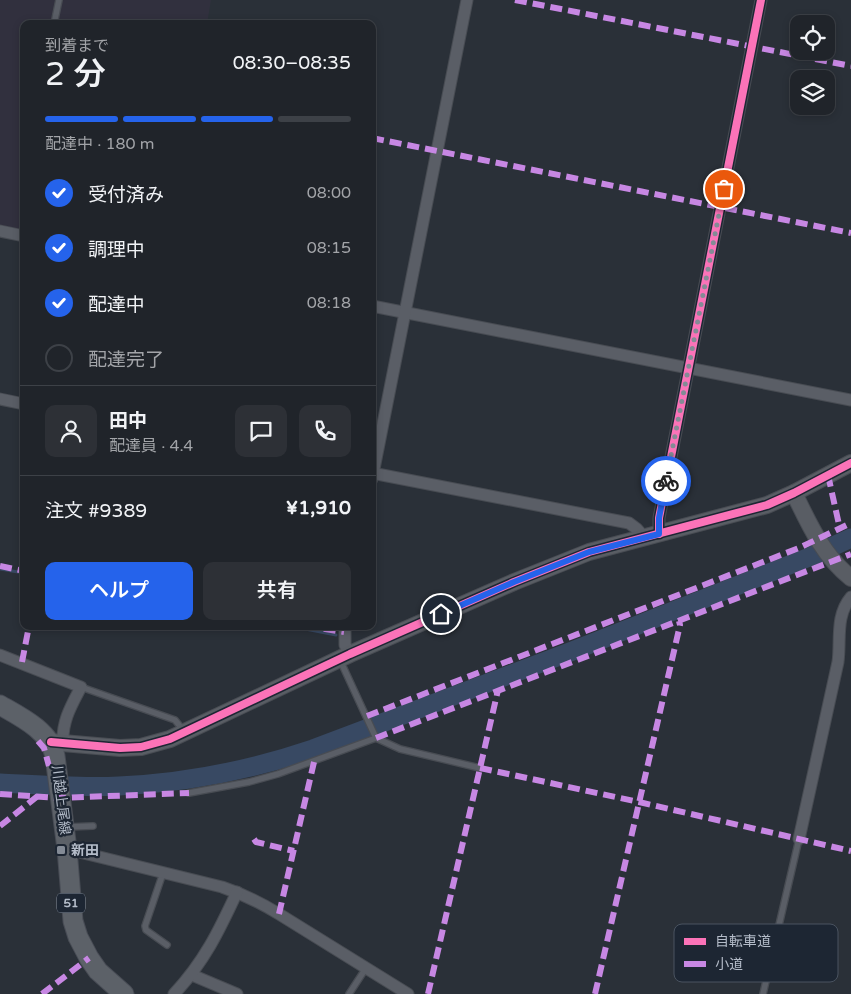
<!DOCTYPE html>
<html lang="ja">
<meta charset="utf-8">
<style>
:root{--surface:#20242a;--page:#2d3036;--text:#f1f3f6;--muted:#a2a4a8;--line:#3d4147;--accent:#2563eb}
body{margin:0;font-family:"Varela Round","Noto Sans JP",sans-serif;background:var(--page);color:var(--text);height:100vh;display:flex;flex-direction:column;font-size:19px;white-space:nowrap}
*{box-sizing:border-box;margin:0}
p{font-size:16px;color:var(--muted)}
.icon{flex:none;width:28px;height:28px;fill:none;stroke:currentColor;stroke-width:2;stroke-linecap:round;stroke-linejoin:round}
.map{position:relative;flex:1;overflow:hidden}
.sheet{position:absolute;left:20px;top:20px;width:356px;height:610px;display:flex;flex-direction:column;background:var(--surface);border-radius:10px;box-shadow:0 2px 8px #0003,0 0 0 1px var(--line)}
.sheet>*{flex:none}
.tools{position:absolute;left:790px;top:15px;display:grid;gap:10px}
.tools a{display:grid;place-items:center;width:45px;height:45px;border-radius:10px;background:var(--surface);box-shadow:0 2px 8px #0003,0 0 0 1px var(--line);font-size:25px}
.pin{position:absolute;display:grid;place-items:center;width:42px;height:42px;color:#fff;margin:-21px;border:2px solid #fff;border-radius:50%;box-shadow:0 1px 5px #0007}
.courier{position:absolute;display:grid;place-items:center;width:50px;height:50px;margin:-25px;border:4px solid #2563eb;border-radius:50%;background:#fff;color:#222;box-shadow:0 1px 6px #0007}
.overview em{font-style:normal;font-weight:600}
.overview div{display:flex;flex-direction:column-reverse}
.overview{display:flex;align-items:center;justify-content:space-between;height:85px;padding:0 25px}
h1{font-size:32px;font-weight:600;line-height:38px}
.bar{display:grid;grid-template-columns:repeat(4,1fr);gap:8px 5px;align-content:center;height:60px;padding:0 25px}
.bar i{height:6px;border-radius:4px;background:var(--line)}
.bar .active{background:var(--accent)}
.bar p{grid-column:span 4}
.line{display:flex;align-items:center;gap:12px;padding:0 25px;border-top:1px solid var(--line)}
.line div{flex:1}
.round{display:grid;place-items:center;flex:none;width:52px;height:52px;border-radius:10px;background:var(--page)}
ol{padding:0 25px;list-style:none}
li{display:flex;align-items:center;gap:15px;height:55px}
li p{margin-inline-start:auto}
li .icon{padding:5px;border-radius:50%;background:var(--accent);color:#fff;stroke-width:4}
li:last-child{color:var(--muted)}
li i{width:28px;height:28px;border:2px solid var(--line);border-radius:50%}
.button{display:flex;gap:10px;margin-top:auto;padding:10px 25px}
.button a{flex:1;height:58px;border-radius:10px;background:var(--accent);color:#fff;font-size:20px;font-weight:600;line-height:58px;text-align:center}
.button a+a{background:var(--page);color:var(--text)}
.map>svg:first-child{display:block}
</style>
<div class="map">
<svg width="851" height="994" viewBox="0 0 851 994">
<rect width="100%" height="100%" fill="#2a3038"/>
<path fill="#31303e" d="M 0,0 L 211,0 L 207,24 L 24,24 L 24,232 L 0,227 Z"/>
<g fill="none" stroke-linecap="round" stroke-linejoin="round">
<g stroke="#384963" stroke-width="3">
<path d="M 0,569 L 24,573"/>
<path d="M 290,626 L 336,635"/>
</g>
<path stroke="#384963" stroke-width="19" d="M 0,783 C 40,785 79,788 119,786 C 185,783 251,770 313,749 L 570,652 L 812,556 L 851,538"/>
<defs>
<g id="lane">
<path d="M 54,24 L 59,0"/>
<path d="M 340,660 L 376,738 L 400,749 L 480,768"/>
<path d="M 81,687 L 175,720 L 183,730"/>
<path d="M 189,793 L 249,782 L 278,774 L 376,738"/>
<path d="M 68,827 L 93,826"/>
<path d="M 163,873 L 145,926 L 146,930 L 167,945"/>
<path d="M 349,994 L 366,968"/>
<path d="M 763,994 L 799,839"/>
</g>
<g id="street">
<path d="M 0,231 L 24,236"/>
<path d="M 372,306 L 851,400"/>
<path d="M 0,399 L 24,404"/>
<path d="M 372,473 L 629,523 L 637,529 L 645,538"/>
<path d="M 372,479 L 467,0"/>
<path d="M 659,534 L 659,518 L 761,0"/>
<path d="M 345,626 L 345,645 L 350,654"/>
<path d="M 0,655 L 81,687 C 71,706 62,721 63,743"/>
<path d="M 799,839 L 838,662 C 841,640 835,616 851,597"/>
<path d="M 67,849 L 222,887 C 243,894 261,903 279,914 L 408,994"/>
<path d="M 192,975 L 237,994"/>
<path d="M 174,994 C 204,962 219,931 237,892"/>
</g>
<g id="secondary">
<path d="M 794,493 C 809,524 823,556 851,578"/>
<path d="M 51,742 L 120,748 L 141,747 L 170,739 L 350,654 L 514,582 L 589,552 L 767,505 L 794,493 L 851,463"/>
</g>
<path id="primary" d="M 0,705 C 21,717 50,731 55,756 L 67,849 L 73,921 L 78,937 L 89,958 L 98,971 L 124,994"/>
</defs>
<use href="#lane" stroke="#484c53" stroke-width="8"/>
<use href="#street" stroke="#484c53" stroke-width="13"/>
<use href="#secondary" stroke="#484c53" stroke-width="18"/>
<use href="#primary" stroke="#484c55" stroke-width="21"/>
<use href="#lane" stroke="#5a5e66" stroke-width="5.5"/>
<use href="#street" stroke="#5a5e66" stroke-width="11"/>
<use href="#secondary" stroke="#595d64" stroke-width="16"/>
<use href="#primary" stroke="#5c6168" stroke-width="19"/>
<g stroke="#c787e3" stroke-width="6" stroke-dasharray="12 6" stroke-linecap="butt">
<path d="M 515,0 L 851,66"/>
<path d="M 372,138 L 851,233"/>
<path d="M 828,475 L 840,529"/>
<path d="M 0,566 L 24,571"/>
<path d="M 306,626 L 344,632"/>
<path d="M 22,662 L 29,626"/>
<path d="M 367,716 L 799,548 L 851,523"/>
<path d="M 376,738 L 851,554"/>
<path d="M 38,741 L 44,748 L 49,766"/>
<path d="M 480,768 L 639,802 L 851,851"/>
<path d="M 0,794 L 59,798 L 189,793"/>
<path d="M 0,826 L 39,795"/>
<path d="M 254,839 L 256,842 L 294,851"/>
<path d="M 279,914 L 314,762"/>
<path d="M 42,994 L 89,958"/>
<path d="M 428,994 L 498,690"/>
<path d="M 595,994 L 680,625 L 679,621"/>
</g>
<defs>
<g id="cycleway">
<path d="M 659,534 L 659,518 L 761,0"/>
<path d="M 51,742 L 120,748 L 141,747 L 170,739 L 350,654 L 514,582 L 589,552 L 767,505 L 794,493 L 851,463"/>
</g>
</defs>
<use href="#cycleway" stroke="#1d2633" stroke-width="11"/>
<use href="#cycleway" stroke="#fb73b8" stroke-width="8"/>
</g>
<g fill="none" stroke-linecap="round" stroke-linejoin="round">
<path stroke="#848b96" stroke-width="5" stroke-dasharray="0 9" d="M 666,481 L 724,189"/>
<path stroke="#2563eb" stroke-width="6" d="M 441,614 L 514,582 L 589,552 L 659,534 L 659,518 L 666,481"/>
</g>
<rect fill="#848b96" stroke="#1d2633" stroke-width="2" x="56" y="845" width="10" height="10" rx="2.5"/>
<g text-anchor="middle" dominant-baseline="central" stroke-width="4.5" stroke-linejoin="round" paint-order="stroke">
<rect fill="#1d2633" stroke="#878f9c" stroke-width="1" x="57" y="893.5" width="28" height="19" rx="4"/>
<g font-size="12" font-weight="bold" fill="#b4bcc9">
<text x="71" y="903">51</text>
</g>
<g font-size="14" fill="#b4bcc9" stroke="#1d2633">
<text transform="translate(61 800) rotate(83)">川越上尾線</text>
</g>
<g font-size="14" font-weight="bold" fill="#b4bcc9" stroke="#1d2633" text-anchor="start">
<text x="71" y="850">新田</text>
</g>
</g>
<rect x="674" y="924" width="164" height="58" rx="8" fill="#1d2633" stroke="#4a5360" stroke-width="1"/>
<rect x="684" y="938" width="22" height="7" fill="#fb73b8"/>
<rect x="684" y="961" width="22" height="6" fill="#c787e3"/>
<g font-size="14" fill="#b4bcc9">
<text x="715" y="946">自転車道</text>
<text x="715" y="969">小道</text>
</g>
</svg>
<div class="tools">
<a><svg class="icon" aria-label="locate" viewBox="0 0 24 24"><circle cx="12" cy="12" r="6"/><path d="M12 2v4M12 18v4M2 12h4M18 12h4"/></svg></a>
<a><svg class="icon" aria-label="layers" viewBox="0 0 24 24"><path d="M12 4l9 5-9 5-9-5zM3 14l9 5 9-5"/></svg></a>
</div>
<div class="pin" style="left:724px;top:189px;background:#ea580c"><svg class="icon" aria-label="bag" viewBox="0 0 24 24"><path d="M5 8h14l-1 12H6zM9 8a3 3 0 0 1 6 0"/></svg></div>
<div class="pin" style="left:441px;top:614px;background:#1f2937"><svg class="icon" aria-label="home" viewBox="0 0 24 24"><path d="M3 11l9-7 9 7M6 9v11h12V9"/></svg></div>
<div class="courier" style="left:666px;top:481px"><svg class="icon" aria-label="bike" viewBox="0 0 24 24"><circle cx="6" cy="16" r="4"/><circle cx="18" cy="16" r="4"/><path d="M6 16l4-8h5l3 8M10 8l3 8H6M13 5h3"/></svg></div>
<section class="sheet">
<div class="overview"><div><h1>2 分</h1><p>到着まで</p></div><em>08:30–08:35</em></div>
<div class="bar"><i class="active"></i><i class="active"></i><i class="active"></i><i></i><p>配達中 · 180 m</p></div>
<ol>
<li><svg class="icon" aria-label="check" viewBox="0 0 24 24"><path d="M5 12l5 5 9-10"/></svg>受付済み<p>08:00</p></li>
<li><svg class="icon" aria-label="check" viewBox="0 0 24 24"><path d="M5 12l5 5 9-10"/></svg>調理中<p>08:15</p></li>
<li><svg class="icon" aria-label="check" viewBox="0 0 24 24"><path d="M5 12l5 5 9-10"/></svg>配達中<p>08:18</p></li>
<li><i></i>配達完了</li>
</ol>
<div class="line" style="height:90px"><a class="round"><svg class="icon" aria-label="person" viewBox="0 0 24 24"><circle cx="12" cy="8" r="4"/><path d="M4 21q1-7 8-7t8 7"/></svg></a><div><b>田中</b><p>配達員 · 4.4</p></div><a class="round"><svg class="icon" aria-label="chat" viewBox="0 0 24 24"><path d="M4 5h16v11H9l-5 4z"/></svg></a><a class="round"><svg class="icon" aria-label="phone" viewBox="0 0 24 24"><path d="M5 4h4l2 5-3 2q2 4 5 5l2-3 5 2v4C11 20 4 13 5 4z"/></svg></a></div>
<div class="line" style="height:65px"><div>注文 #9389</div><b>¥1,910</b></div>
<div class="button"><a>ヘルプ</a><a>共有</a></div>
</section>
</div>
